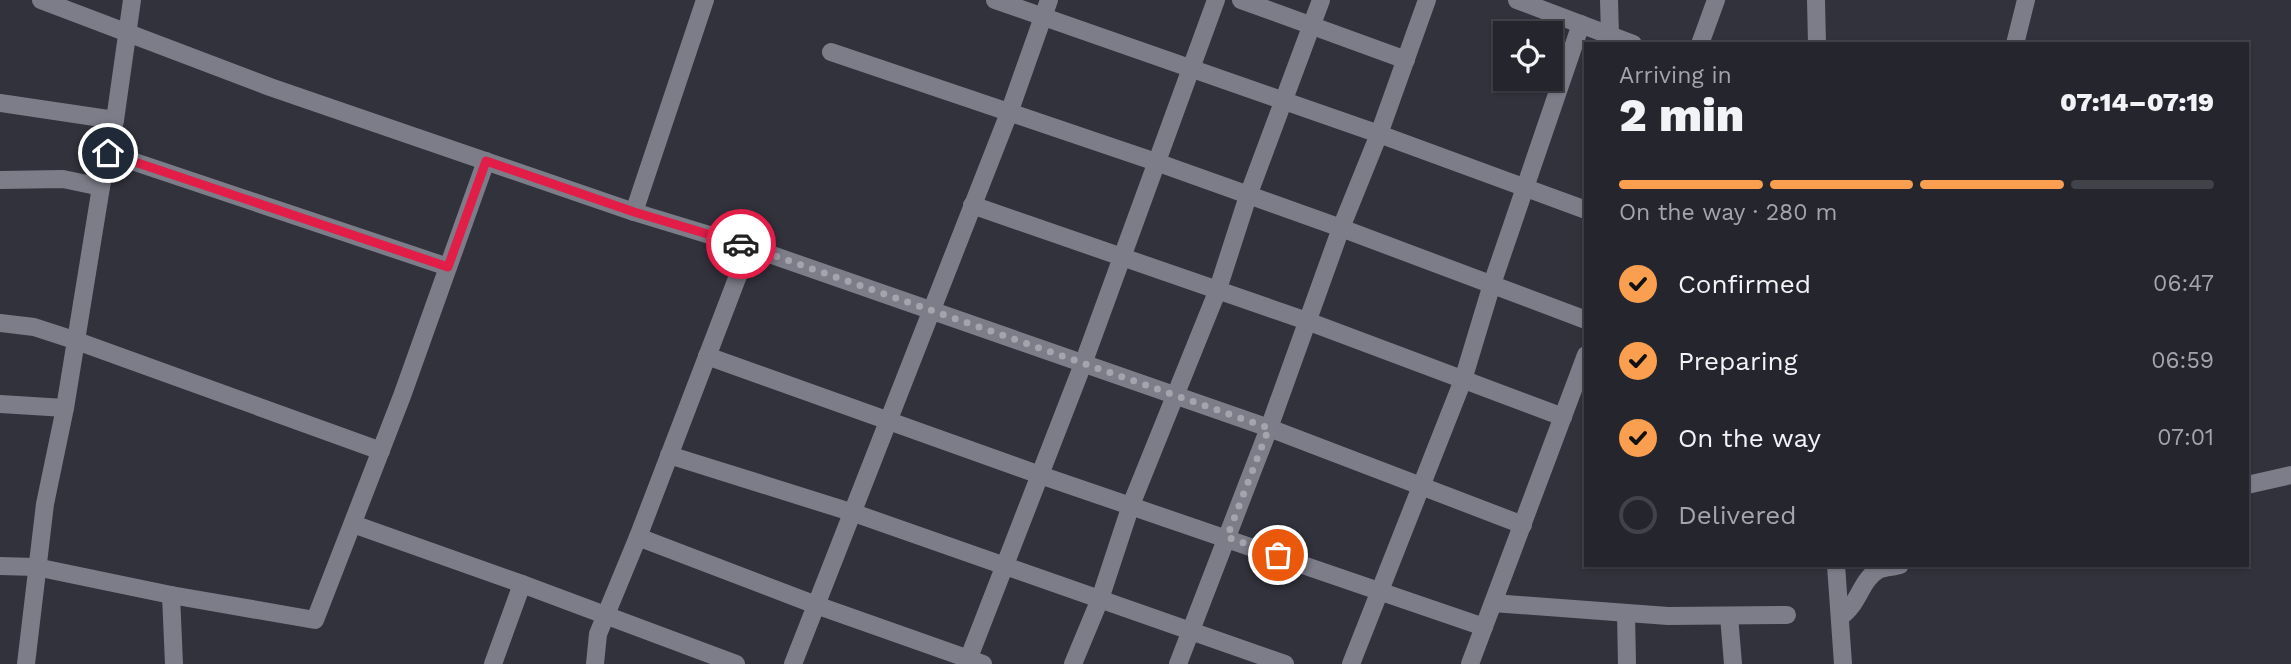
<!DOCTYPE html>
<meta charset="utf-8">
<style>
:root{--surface:#25262d;--page:#2d2e35;--text:#f1f3f6;--muted:#a3a5aa;--line:#424349;--accent:#fa9f4f}
body{margin:0;font-family:"Work Sans",sans-serif;background:var(--page);color:var(--text);height:100vh;display:flex;flex-direction:column;font-size:26px;white-space:nowrap}
*{box-sizing:border-box;margin:0}
p{font-size:23px;color:var(--muted)}
.icon{flex:none;width:38px;height:38px;fill:none;stroke:currentColor;stroke-width:2;stroke-linecap:round;stroke-linejoin:round}
.map{position:relative;flex:1;overflow:hidden}
.details{position:absolute;left:1584px;top:42px;width:665px;height:525px;display:flex;flex-direction:column;background:var(--surface);border-radius:0px;box-shadow:0 2px 5px #0004,0 0 0 2px var(--line)}
.details>*{flex:none}
.controls{position:absolute;left:1493px;top:21px;display:grid;gap:14px}
.controls a{display:grid;place-items:center;width:70px;height:70px;border-radius:0px;background:var(--surface);box-shadow:0 2px 5px #0004,0 0 0 2px var(--line);font-size:35px}
.pin{position:absolute;display:grid;place-items:center;width:60px;height:60px;color:#fff;margin:-30px;border:4px solid #fff;border-radius:50%;box-shadow:0 2px 7px #0007}
.courier{position:absolute;display:grid;place-items:center;width:70px;height:70px;margin:-35px;border:5px solid #e11d48;border-radius:50%;background:#fff;color:#222;box-shadow:0 2px 9px #0007}
.overview em{font-style:normal;font-weight:800}
.overview div{display:flex;flex-direction:column-reverse}
.overview{display:flex;align-items:center;justify-content:space-between;height:119px;padding:0 35px}
h1{font-size:46px;font-weight:800;line-height:52px}
.bar{display:grid;grid-template-columns:repeat(4,1fr);gap:10px 7px;align-content:center;height:84px;padding:0 35px}
.bar i{height:9px;border-radius:5px;background:var(--line)}
.bar .current{background:var(--accent)}
.bar p{grid-column:span 4}
ol{padding:0 35px;list-style:none}
li{display:flex;align-items:center;gap:21px;height:77px}
li p{margin-inline-start:auto}
li .icon{padding:7px;border-radius:50%;background:var(--accent);color:#111;stroke-width:4}
li:last-child{color:var(--muted)}
li i{width:38px;height:38px;border:4px solid var(--line);border-radius:50%}
.map>svg:first-child{display:block}
</style>
<div class="map">
<svg width="2291" height="664" viewBox="0 0 2291 664">
<rect width="100%" height="100%" fill="#31323c"/>
<g fill="none" stroke-linecap="round" stroke-linejoin="round">
<g stroke="#7c7d89" stroke-width="18">
<path d="M 41,0 L 270,87 L 634,212 L 749,247 L 1269,428 L 1523,525"/>
<path d="M 995,0 L 1379,134 L 1586,210"/>
<path d="M 1241,0 L 1406,60"/>
<path d="M 1517,0 L 1633,44"/>
<path d="M 1609,0 L 1610,35"/>
<path d="M 1816,0 L 1817,44"/>
<path d="M 1700,44 L 1716,0"/>
<path d="M 2015,44 L 2026,0"/>
<path d="M 831,52 L 1156,162 L 1341,228 L 1586,320"/>
<path d="M 0,103 L 115,120"/>
<path d="M 108,153 L 448,267"/>
<path d="M 0,180 L 63,179 L 101,187"/>
<path d="M 972,205 L 1307,321 L 1563,417"/>
<path d="M 634,212 L 705,0"/>
<path d="M 0,323 L 34,327 L 74,340 L 381,451"/>
<path d="M 707,356 L 1040,475 L 1484,627"/>
<path d="M 0,404 L 65,408"/>
<path d="M 669,455 L 854,513 L 1285,664"/>
<path d="M 2247,485 L 2291,475"/>
<path d="M 353,524 L 522,584 L 736,664"/>
<path d="M 638,537 L 816,605 L 983,664"/>
<path d="M 1836,565 L 1843,664"/>
<path d="M 0,566 L 36,567 L 171,595 L 315,620 L 402,396 L 486,161"/>
<path d="M 171,595 L 174,664"/>
<path d="M 1493,603 L 1668,616 L 1787,615"/>
<path d="M 1626,613 L 1627,664"/>
<path d="M 1729,616 L 1733,664"/>
<path d="M 1840,617 C 1859,605 1860,581 1878,570 C 1884,567 1894,567 1900,565"/>
<path d="M 968,660 L 1083,364 L 1216,0"/>
<path d="M 26,664 L 45,504 L 65,408 L 101,187 L 115,120 L 132,0"/>
<path d="M 493,664 L 522,584"/>
<path d="M 595,664 L 598,634 L 638,537 L 749,247"/>
<path d="M 793,664 L 1009,113 L 1049,0"/>
<path d="M 1073,664 L 1100,599 L 1131,505 L 1217,292 L 1248,196 L 1321,0"/>
<path d="M 1178,664 L 1269,428 L 1341,228 L 1379,134 L 1427,0"/>
<path d="M 1351,664 L 1463,380 L 1492,284 L 1581,24"/>
<path d="M 1470,664 L 1586,355"/>
</g>
</g>
<g fill="none" stroke-linecap="round" stroke-linejoin="round">
<path stroke="#a3a4ac" stroke-width="7" stroke-dasharray="0 12.6" d="M 741,244 L 1269,428 L 1227,537 L 1278,555"/>
<path stroke="#e11d48" stroke-width="9" d="M 108,153 L 448,267 L 486,161 L 634,212 L 741,244"/>
</g>
</svg>
<div class="controls">
<a><svg class="icon" aria-label="locate" viewBox="0 0 24 24"><circle cx="12" cy="12" r="6"/><path d="M12 2v4M12 18v4M2 12h4M18 12h4"/></svg></a>
</div>
<div class="pin" style="left:1278px;top:555px;background:#ea580c"><svg class="icon" aria-label="bag" viewBox="0 0 24 24"><path d="M5 8h14l-1 12H6zM9 8a3 3 0 0 1 6 0"/></svg></div>
<div class="pin" style="left:108px;top:153px;background:#1f2937"><svg class="icon" aria-label="home" viewBox="0 0 24 24"><path d="M3 11l9-7 9 7M6 9v11h12V9"/></svg></div>
<div class="courier" style="left:741px;top:244px"><svg class="icon" aria-label="car" viewBox="0 0 24 24"><path d="M5 17H2v-5l4-1 3-4h7l3 4 3 1v5h-3M9 17h6M6 11h13"/><circle cx="7" cy="17" r="2"/><circle cx="17" cy="17" r="2"/></svg></div>
<section class="details">
<div class="overview"><div><h1>2 min</h1><p>Arriving in</p></div><em>07:14–07:19</em></div>
<div class="bar"><i class="current"></i><i class="current"></i><i class="current"></i><i></i><p>On the way · 280 m</p></div>
<ol>
<li><svg class="icon" aria-label="check" viewBox="0 0 24 24"><path d="M5 12l5 5 9-10"/></svg>Confirmed<p>06:47</p></li>
<li><svg class="icon" aria-label="check" viewBox="0 0 24 24"><path d="M5 12l5 5 9-10"/></svg>Preparing<p>06:59</p></li>
<li><svg class="icon" aria-label="check" viewBox="0 0 24 24"><path d="M5 12l5 5 9-10"/></svg>On the way<p>07:01</p></li>
<li><i></i>Delivered</li>
</ol>
</section>
</div>
